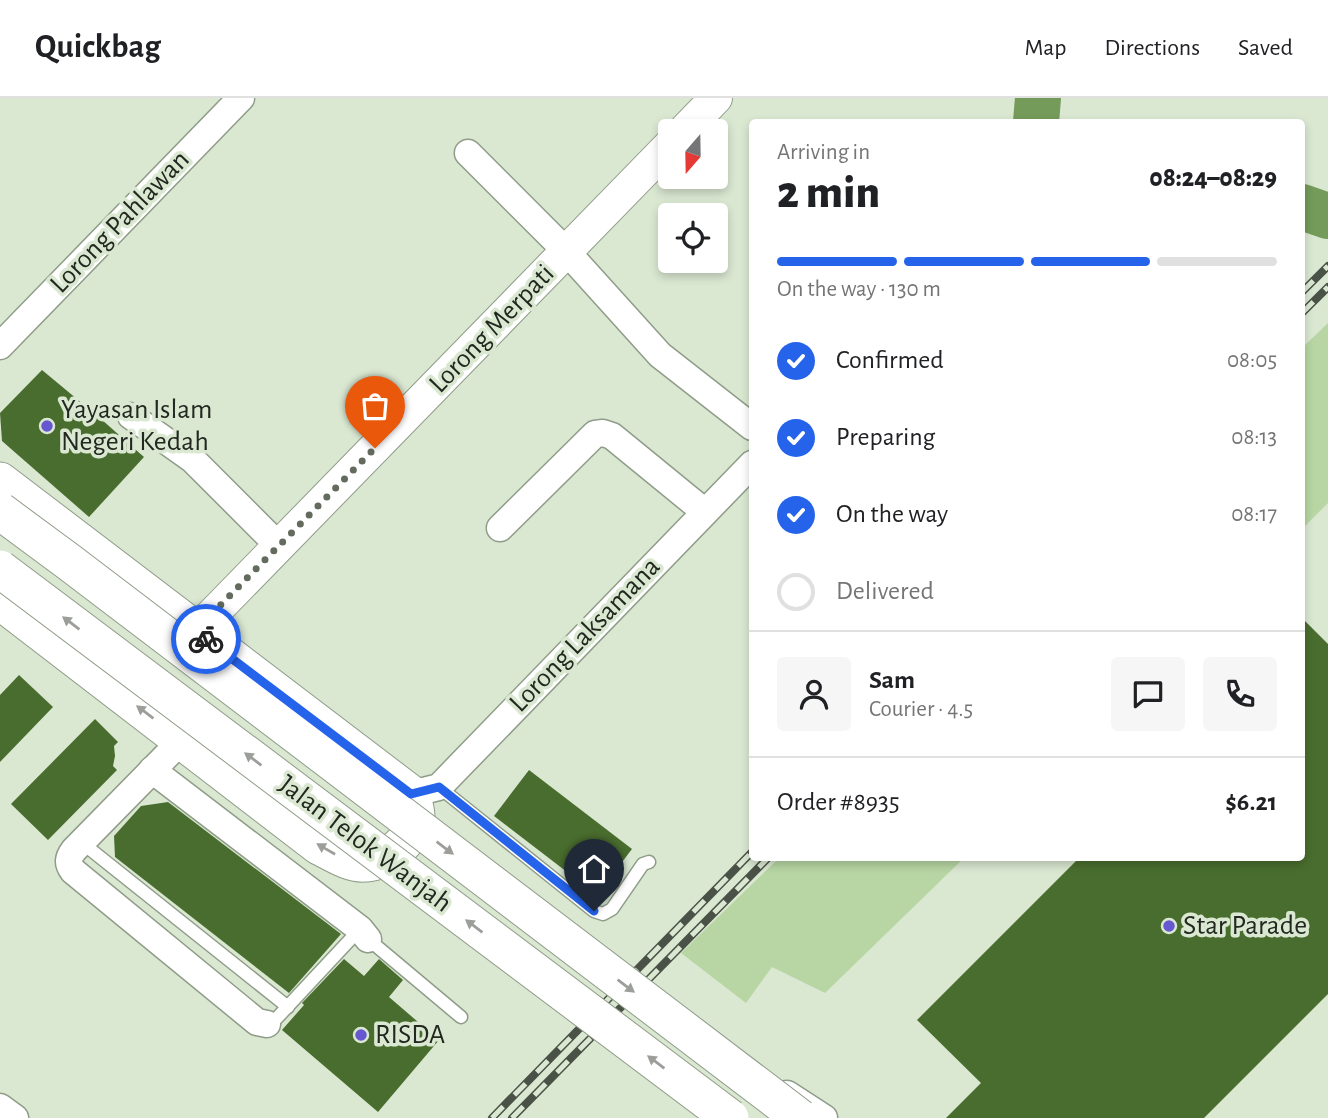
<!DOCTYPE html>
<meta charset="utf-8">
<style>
:root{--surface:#fff;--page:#f6f6f6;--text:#202124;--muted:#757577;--line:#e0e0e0;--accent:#2563eb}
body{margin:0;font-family:"Alegreya Sans",sans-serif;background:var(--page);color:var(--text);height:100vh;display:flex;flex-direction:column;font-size:26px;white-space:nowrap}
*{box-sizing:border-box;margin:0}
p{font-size:23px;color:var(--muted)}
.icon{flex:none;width:38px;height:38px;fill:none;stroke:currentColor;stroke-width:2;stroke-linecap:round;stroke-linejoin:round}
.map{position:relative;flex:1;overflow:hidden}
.sheet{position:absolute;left:749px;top:21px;width:556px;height:742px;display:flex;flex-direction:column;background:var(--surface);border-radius:7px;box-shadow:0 4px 10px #0003}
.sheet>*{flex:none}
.needle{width:46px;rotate:200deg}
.tools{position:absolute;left:658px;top:21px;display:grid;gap:14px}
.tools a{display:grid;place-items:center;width:70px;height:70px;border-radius:7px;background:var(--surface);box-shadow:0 4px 10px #0003;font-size:35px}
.pin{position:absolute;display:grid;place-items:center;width:60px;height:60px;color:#fff;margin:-72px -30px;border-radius:50% 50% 50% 0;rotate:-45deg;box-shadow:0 0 7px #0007}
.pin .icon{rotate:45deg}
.courier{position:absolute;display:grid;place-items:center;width:70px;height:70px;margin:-35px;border:5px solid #2563eb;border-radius:50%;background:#fff;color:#222;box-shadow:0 2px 9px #0007}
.overview em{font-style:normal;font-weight:800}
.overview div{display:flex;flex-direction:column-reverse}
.overview{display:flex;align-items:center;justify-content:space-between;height:119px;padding:0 28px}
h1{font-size:46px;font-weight:800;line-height:52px}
.bar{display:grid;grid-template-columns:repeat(4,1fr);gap:10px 7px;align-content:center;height:84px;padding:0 28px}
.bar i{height:9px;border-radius:5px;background:var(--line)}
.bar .on{background:var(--accent)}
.bar p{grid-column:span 4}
.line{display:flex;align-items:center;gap:18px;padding:0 28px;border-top:2px solid var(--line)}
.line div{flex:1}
.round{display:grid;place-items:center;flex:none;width:74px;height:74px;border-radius:7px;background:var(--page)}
ol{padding:0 28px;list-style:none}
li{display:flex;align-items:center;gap:21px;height:77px}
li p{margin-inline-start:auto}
li .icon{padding:7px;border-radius:50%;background:var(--accent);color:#fff;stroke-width:4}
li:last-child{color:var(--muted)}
li i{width:38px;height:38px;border:4px solid var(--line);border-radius:50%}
header{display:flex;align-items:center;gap:42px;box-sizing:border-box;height:98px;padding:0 35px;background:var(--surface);border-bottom:2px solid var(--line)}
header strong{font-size:33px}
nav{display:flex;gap:38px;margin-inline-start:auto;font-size:24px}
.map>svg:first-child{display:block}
</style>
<header>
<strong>Quickbag</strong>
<nav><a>Map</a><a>Directions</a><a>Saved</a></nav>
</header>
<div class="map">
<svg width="1328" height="1020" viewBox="0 0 1328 1020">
<rect width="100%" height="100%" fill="#dae8d2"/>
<g fill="#b7d6a4">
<path d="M 1328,225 L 1328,405 L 1302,431 L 1302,250 Z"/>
<path d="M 779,760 L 964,760 L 825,895 L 772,869 L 746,905 L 681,855 Z"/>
</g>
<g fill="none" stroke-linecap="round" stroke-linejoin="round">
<g stroke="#749b5a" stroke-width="46">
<path d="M 1036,24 L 1038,0"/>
<path d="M 1302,109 L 1328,118"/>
</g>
</g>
<g fill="#496d2e">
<path d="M 42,272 L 101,321 L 144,359 L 89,419 L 2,343 L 0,315 Z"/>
<path d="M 1302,520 L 1328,546 L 1328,896 L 1204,1020 L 946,1020 L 981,985 L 917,922 L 1079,760 L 1302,760 Z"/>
<path d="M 19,577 L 53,609 L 0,664 L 0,597 Z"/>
<path d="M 95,621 L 118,644 L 114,648 L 115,658 L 113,668 L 117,672 L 48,742 L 11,706 Z"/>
<path d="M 529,672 L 632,751 L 597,797 L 494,718 Z"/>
<path d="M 168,704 L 341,836 L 289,895 L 115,759 L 114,738 L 141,708 Z"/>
<path d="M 344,861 L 364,878 L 379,861 L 403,882 L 389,899 L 439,942 L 378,1014 L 282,932 L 304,907 L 302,905 Z"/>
</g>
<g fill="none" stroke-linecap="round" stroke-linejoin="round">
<defs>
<g id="service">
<path d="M 439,689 L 594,813 L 603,816 L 612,811 L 643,766 L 649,764"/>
<path d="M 81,744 L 288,909"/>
<path d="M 368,841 L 461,919"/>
<path d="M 267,926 L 275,922 L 360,831"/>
</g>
<g id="minor">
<path d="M 468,55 L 567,154 L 660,257 L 752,329"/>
<path d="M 0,248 L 241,0"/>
<path d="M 131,318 L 193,362 L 279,448"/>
<path d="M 500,430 L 595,336 L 603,335 L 612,338 L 705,414"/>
<path d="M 182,642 L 74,752 C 68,760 67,765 73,773 L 257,924 L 267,926"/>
<path d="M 152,672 L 360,831 L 368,841"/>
<path d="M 411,696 L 439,689 L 752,366"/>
<path d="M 787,996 L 824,1020"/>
<path d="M 0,1009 L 15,1020"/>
</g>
<g id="tertiary">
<path d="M 684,33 L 716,0"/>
<path d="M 196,533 L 670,47"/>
</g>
<path id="secondary" d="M 0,383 L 411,696 C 413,703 416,711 416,718 C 415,741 388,763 366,765 C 351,767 333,755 319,748 L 0,503"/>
</defs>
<use href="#service" stroke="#8f9c88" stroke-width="15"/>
<use href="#minor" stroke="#8f9c88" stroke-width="29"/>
<use href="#tertiary" stroke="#8f9c88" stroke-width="34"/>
<use href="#secondary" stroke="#8f9c88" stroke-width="39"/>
<use href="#service" stroke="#fff" stroke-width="12"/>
<use href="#minor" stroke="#fff" stroke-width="26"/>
<use href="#tertiary" stroke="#fff" stroke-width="32"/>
<use href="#secondary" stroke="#fff" stroke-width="37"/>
<defs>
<g id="rail">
<path d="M 1302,194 L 1328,168"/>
<path d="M 1302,215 L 1328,189"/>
<path d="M 492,1020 L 752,754"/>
<path d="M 512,1020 L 768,760"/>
</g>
</defs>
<use href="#rail" stroke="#4a5146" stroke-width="8"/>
<use href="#rail" stroke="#dae8d2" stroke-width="5" stroke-dasharray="16" stroke-linecap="butt"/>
<defs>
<g id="secondary-bridge">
<path d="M 0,413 L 69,464 L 800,1020"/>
<path d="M 0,471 L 730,1020"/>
</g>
</defs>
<use href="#secondary-bridge" stroke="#8f9c88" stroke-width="39" stroke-linecap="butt"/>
<use href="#secondary-bridge" stroke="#fff" stroke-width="37"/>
</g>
<defs><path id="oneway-solid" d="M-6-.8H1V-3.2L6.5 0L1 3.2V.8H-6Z" transform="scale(1.75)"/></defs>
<g fill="#9c9e9a">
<use href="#oneway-solid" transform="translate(71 525) rotate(-143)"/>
<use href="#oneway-solid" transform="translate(145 614) rotate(-143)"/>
<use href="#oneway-solid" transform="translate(253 661) rotate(-143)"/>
<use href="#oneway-solid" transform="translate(445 750) rotate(37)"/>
<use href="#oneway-solid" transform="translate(326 751) rotate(-150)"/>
<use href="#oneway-solid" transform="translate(474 828) rotate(-143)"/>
<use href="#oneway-solid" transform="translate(626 888) rotate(37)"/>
<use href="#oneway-solid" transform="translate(656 964) rotate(-143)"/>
</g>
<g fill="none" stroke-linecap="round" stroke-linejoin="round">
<path stroke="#626b5e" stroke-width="7" stroke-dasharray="0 12.6" d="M 206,541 L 195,533 L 375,350"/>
<path stroke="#2563eb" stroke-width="9" d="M 206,541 L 411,696 L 439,689 L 594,813"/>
</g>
<g fill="#6558d1" stroke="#dae8d2" stroke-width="2.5">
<circle cx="47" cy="328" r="7"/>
<circle cx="1169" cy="828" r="7"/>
<circle cx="361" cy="937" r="7"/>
</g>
<g text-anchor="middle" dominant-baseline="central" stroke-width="7" stroke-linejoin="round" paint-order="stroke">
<g font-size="28" fill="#22271f" stroke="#dae8d2">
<text transform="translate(120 124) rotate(-46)">Lorong Pahlawan</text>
<text transform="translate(492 231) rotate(-46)">Lorong Merpati</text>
<text transform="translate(585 537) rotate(-46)">Lorong Laksamana</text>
<text transform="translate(365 746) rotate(37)">Jalan Telok Wanjah</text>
</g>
<g font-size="28" fill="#22271f" stroke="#dae8d2" text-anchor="start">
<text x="61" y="312">Yayasan Islam<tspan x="61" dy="32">Negeri Kedah</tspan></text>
<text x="1183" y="828">Star Parade</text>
<text x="375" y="937">RISDA</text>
</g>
</g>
</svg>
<div class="tools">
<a><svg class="needle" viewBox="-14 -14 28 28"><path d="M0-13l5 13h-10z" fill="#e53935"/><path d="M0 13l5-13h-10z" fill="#757577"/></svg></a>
<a><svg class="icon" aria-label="locate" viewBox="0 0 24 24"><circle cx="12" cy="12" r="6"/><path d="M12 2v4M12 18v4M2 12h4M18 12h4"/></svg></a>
</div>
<div class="pin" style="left:375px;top:350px;background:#ea580c"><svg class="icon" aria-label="bag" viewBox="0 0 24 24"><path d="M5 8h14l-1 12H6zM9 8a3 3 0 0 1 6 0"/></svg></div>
<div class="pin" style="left:594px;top:813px;background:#1f2937"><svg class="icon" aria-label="home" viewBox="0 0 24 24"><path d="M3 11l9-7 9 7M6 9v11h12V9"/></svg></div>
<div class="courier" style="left:206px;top:541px"><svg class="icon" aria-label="bike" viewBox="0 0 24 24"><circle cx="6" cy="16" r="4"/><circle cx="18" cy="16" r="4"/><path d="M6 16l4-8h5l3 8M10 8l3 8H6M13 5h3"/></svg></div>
<section class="sheet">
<div class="overview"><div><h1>2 min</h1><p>Arriving in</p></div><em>08:24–08:29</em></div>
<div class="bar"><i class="on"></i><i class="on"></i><i class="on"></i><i></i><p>On the way · 130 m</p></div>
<ol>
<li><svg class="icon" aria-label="check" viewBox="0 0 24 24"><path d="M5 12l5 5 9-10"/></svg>Confirmed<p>08:05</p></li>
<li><svg class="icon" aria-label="check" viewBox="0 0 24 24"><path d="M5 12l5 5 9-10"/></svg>Preparing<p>08:13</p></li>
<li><svg class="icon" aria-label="check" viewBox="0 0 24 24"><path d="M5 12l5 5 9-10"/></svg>On the way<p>08:17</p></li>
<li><i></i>Delivered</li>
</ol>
<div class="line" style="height:126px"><a class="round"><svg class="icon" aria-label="person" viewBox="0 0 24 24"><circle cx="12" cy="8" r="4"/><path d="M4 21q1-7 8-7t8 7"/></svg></a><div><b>Sam</b><p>Courier · 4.5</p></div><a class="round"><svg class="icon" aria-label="chat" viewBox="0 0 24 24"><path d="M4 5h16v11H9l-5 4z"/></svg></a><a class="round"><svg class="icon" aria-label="phone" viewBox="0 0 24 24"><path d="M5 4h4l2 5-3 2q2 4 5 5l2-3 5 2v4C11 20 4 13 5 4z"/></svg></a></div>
<div class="line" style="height:91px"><div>Order #8935</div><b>$6.21</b></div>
</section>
</div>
